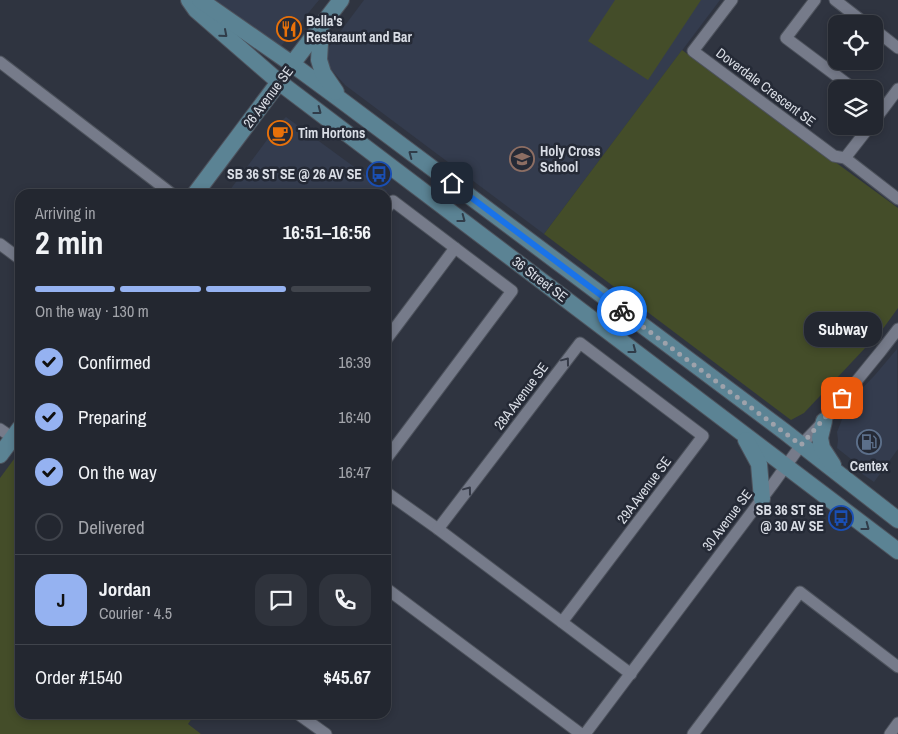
<!DOCTYPE html>
<meta charset="utf-8">
<style>
:root{--surface:#232730;--page:#2f333c;--text:#f1f3f6;--muted:#a3a5ab;--line:#40444c;--accent:#95b2f1}
body{margin:0;font-family:"Archivo Narrow",sans-serif;background:var(--page);color:var(--text);height:100vh;display:flex;flex-direction:column;font-size:19px;white-space:nowrap}
*{box-sizing:border-box;margin:0}
p{font-size:16px;color:var(--muted)}
.icon{flex:none;width:28px;height:28px;fill:none;stroke:currentColor;stroke-width:2;stroke-linecap:round;stroke-linejoin:round}
.map{position:relative;flex:1;overflow:hidden}
.drawer{position:absolute;left:15px;top:189px;width:376px;height:530px;display:flex;flex-direction:column;background:var(--surface);border-radius:15px;box-shadow:0 2px 8px #0003,0 0 0 1px var(--line)}
.drawer>*{flex:none}
.tools{position:absolute;left:828px;top:15px;display:grid;gap:10px}
.tools a{display:grid;place-items:center;width:55px;height:55px;border-radius:10px;background:var(--surface);box-shadow:0 2px 8px #0003,0 0 0 1px var(--line);font-size:25px}
.pin{position:absolute;display:grid;place-items:center;width:42px;height:42px;color:#fff;margin:-21px;border-radius:10px;box-shadow:0 2px 8px #0006}
.courier{position:absolute;display:grid;place-items:center;width:50px;height:50px;margin:-25px;border:4px solid #1a73e8;border-radius:50%;background:#fff;color:#222;box-shadow:0 1px 6px #0007}
.bubble{position:absolute;height:35px;border-radius:15px;background:var(--surface);box-shadow:0 2px 8px #0003,0 0 0 1px var(--line);font-size:16px;font-weight:700;line-height:35px;text-align:center}
.summary em{font-style:normal;font-weight:700}
.summary div{display:flex;flex-direction:column-reverse}
.summary{display:flex;align-items:center;justify-content:space-between;height:85px;padding:0 20px}
h1{font-size:32px;font-weight:700;line-height:38px}
.bar{display:grid;grid-template-columns:repeat(4,1fr);gap:8px 5px;align-content:center;height:60px;padding:0 20px}
.bar i{height:6px;border-radius:4px;background:var(--line)}
.bar .selected{background:var(--accent)}
.bar p{grid-column:span 4}
.line{display:flex;align-items:center;gap:12px;padding:0 20px;border-top:1px solid var(--line)}
.line div{flex:1}
.round{display:grid;place-items:center;flex:none;width:52px;height:52px;border-radius:15px;background:var(--page)}
ol{padding:0 20px;list-style:none}
li{display:flex;align-items:center;gap:15px;height:55px}
li p{margin-inline-start:auto}
li .icon{padding:5px;border-radius:50%;background:var(--accent);color:#111;stroke-width:4}
li:last-child{color:var(--muted)}
li i{width:28px;height:28px;border:2px solid var(--line);border-radius:50%}
.map>svg:first-child{display:block}
</style>
<div class="map">
<svg width="898" height="734" viewBox="0 0 898 734">
<rect width="100%" height="100%" fill="#2f3440"/>
<g fill="#343c4e">
<path d="M 212,0 L 319,0 L 281,46 Z"/>
<path d="M 364,0 L 720,0 L 544,234 L 345,85 L 329,67 L 326,56 L 328,48 Z"/>
<path d="M 286,117 L 387,191 L 385,194 L 227,194 L 278,125 Z"/>
<path d="M 897,349 L 898,449 L 874,482 L 861,473 L 862,471 L 861,467 L 837,448 L 838,440 L 837,432 L 849,402 L 875,375 Z"/>
</g>
<g fill="#444d29">
<path d="M 615,0 L 701,0 L 648,80 L 588,41 Z"/>
<path d="M 682,50 L 898,208 L 898,308 L 882,330 L 804,413 L 791,420 L 544,234 Z"/>
<path d="M 20,451 L 20,714 L 195,714 L 188,724 L 201,734 L 0,734 L 0,478 Z"/>
</g>
<g fill="none" stroke-linecap="round" stroke-linejoin="round">
<defs>
<g id="street">
<path d="M 732,0 L 693,51 L 834,156 L 845,158 L 898,199"/>
<path d="M 815,0 L 786,38 L 854,89"/>
<path d="M 835,0 L 866,24"/>
<path d="M 874,29 L 898,48"/>
<path d="M 0,62 L 172,194"/>
<path d="M 874,121 L 898,89"/>
<path d="M 845,158 L 870,126"/>
<path d="M 386,209 L 393,201 L 512,291 L 386,459"/>
<path d="M 0,244 L 20,259"/>
<path d="M 386,340 L 455,248"/>
<path d="M 0,429 L 13,438"/>
<path d="M 386,492 L 438,529 L 631,674"/>
<path d="M 438,529 L 580,343 L 703,436 L 562,622"/>
<path d="M 386,591 L 387,589 L 581,734"/>
<path d="M 298,714 L 326,734"/>
<path d="M 585,734 L 773,484 L 801,445 L 824,421 L 881,351 L 898,329"/>
<path d="M 693,734 L 800,592 L 898,667"/>
<path d="M 890,734 L 898,723"/>
</g>
<g id="secondary">
<path d="M 189,0 L 196,10 L 279,82 L 898,551"/>
<path d="M 200,0 L 292,64 L 341,100 L 785,432 L 898,520"/>
<path d="M 321,26 L 319,60 L 323,73 L 336,92"/>
<path d="M 292,64 L 341,0"/>
<path d="M 195,194 L 279,82"/>
<path d="M 824,421 L 820,438 L 822,448 L 833,465"/>
<path d="M 746,440 L 759,464 L 762,499"/>
<path d="M 0,455 L 20,428"/>
</g>
</defs>
<use href="#street" stroke="#4d525c" stroke-width="13"/>
<use href="#secondary" stroke="#4d525c" stroke-width="18"/>
<use href="#street" stroke="#767b8a" stroke-width="11"/>
<use href="#secondary" stroke="#5b8394" stroke-width="16"/>
</g>
<defs><path id="oneway-chevron" d="M-2-3.5L2.5 0L-2 3.5" fill="none" stroke-width="1.6" stroke-linecap="round" stroke-linejoin="round" transform="scale(1.25)"/></defs>
<g stroke="#303c49">
<use href="#oneway-chevron" transform="translate(224 34) rotate(41)"/>
<use href="#oneway-chevron" transform="translate(318 111) rotate(37)"/>
<use href="#oneway-chevron" transform="translate(412 154) rotate(-143)"/>
<use href="#oneway-chevron" transform="translate(462 219) rotate(37)"/>
<use href="#oneway-chevron" transform="translate(633 350) rotate(37)"/>
<use href="#oneway-chevron" transform="translate(866 527) rotate(37)"/>
</g>
<g stroke="#353a47">
<use href="#oneway-chevron" transform="translate(566 361) rotate(-53)"/>
<use href="#oneway-chevron" transform="translate(468 490) rotate(-53)"/>
</g>
<g fill="none" stroke-linecap="round" stroke-linejoin="round">
<path stroke="#9ea2ab" stroke-width="5" stroke-dasharray="0 9" d="M 622,311 L 801,445 L 842,398"/>
<path stroke="#1a73e8" stroke-width="6" d="M 452,183 L 622,311"/>
</g>
<defs>
<symbol id="restaurant-ring" viewBox="-11 -11 22 22"><circle r="9.5" fill="#252a36" stroke="#e8710a" stroke-width="1.5"/><path d="M-5-6h1v4h1v-4h1v4h1v-4h1v5L-1.5 .5V6h-2V.5L-5-1ZM5-6V6H3V1.5H1.5Q1.5-4 5-6Z" fill="#e8710a"/></symbol>
<symbol id="cafe-ring" viewBox="-11 -11 22 22"><circle r="9.5" fill="#252a36" stroke="#e8710a" stroke-width="1.5"/><path d="M-5.5-4.5H6V0H3Q3 3.5 0 3.5H-2.5Q-5.5 3.5-5.5 0ZM3-3.2v2h1.7v-2ZM-6 4.5H4V6H-6Z" fill="#e8710a"/></symbol>
<symbol id="school-ring" viewBox="-11 -11 22 22"><circle r="9.5" fill="#252a36" stroke="#8d6e63" stroke-width="1.5"/><path d="M0-5L7-2L0 1L-7-2ZM-4 1L0 2.5L4 1V4Q0 6-4 4Z" fill="#8d6e63"/></symbol>
<symbol id="bus-ring" viewBox="-11 -11 22 22"><circle r="9.5" fill="#252a36" stroke="#1a4fb4" stroke-width="1.5"/><path d="M-5-6H5V4H4V6H2V4H-2V6H-4V4H-5ZM-3.5-4V0h7V-4ZM-3.5 1.2v1.5H-2V1.2ZM2 1.2v1.5H3.5V1.2Z" fill="#1a4fb4"/></symbol>
<symbol id="fuel-ring" viewBox="-11 -11 22 22"><circle r="9.5" fill="#252a36" stroke="#5c6f8a" stroke-width="1.5"/><path d="M-5.5-6h7V0h2V4h1.3V-2.5L3-4.5l.8-.8L6-3V5H2.5V1h-1V6h-7ZM-4.2-4.7v3.2H.2V-4.7Z" fill="#5c6f8a"/></symbol>
</defs>
<g fill-rule="evenodd">
<use href="#restaurant-ring" x="275" y="15" width="28" height="28"/>
<use href="#cafe-ring" x="266" y="119" width="28" height="28"/>
<use href="#school-ring" x="508" y="145" width="28" height="28"/>
<use href="#bus-ring" x="365" y="160" width="28" height="28"/>
<use href="#fuel-ring" x="855" y="428" width="28" height="28"/>
<use href="#bus-ring" x="827" y="504" width="28" height="28"/>
</g>
<g text-anchor="middle" dominant-baseline="central" stroke-width="5" stroke-linejoin="round" paint-order="stroke">
<g font-size="14" font-weight="bold" fill="#d9dde5" stroke="#252a36" text-anchor="start">
<text x="306" y="21">Bella's<tspan x="306" dy="16">Restaraunt and Bar</tspan></text>
<text x="298" y="133">Tim Hortons</text>
<text x="540" y="151">Holy Cross<tspan x="540" dy="16">School</tspan></text>
<text x="362" y="174" text-anchor="end">SB 36 ST SE @ 26 AV SE</text>
<text x="869" y="466" text-anchor="middle">Centex</text>
<text x="824" y="510" text-anchor="end">SB 36 ST SE<tspan x="824" dy="16">@ 30 AV SE</tspan></text>
</g>
<g font-size="14" fill="#d9dde5" stroke="#252a36">
<text transform="translate(766 87) rotate(37)">Doverdale Crescent SE</text>
<text transform="translate(268 97) rotate(-53)">26 Avenue SE</text>
<text transform="translate(540 279) rotate(37)">36 Street SE</text>
<text transform="translate(521 396) rotate(-53)">28A Avenue SE</text>
<text transform="translate(644 490) rotate(-53)">29A Avenue SE</text>
<text transform="translate(727 520) rotate(-53)">30 Avenue SE</text>
</g>
</g>
</svg>
<div class="tools">
<a><svg class="icon" aria-label="locate" viewBox="0 0 24 24"><circle cx="12" cy="12" r="6"/><path d="M12 2v4M12 18v4M2 12h4M18 12h4"/></svg></a>
<a><svg class="icon" aria-label="layers" viewBox="0 0 24 24"><path d="M12 4l9 5-9 5-9-5zM3 14l9 5 9-5"/></svg></a>
</div>
<div class="pin" style="left:842px;top:398px;background:#ea580c"><svg class="icon" aria-label="bag" viewBox="0 0 24 24"><path d="M5 8h14l-1 12H6zM9 8a3 3 0 0 1 6 0"/></svg></div>
<div class="pin" style="left:452px;top:183px;background:#1f2937"><svg class="icon" aria-label="home" viewBox="0 0 24 24"><path d="M3 11l9-7 9 7M6 9v11h12V9"/></svg></div>
<div class="courier" style="left:622px;top:311px"><svg class="icon" aria-label="bike" viewBox="0 0 24 24"><circle cx="6" cy="16" r="4"/><circle cx="18" cy="16" r="4"/><path d="M6 16l4-8h5l3 8M10 8l3 8H6M13 5h3"/></svg></div>
<div class="bubble" style="left:804px;top:312px;width:78px">Subway</div>
<section class="drawer">
<div class="summary"><div><h1>2 min</h1><p>Arriving in</p></div><em>16:51–16:56</em></div>
<div class="bar"><i class="selected"></i><i class="selected"></i><i class="selected"></i><i></i><p>On the way · 130 m</p></div>
<ol>
<li><svg class="icon" aria-label="check" viewBox="0 0 24 24"><path d="M5 12l5 5 9-10"/></svg>Confirmed<p>16:39</p></li>
<li><svg class="icon" aria-label="check" viewBox="0 0 24 24"><path d="M5 12l5 5 9-10"/></svg>Preparing<p>16:40</p></li>
<li><svg class="icon" aria-label="check" viewBox="0 0 24 24"><path d="M5 12l5 5 9-10"/></svg>On the way<p>16:47</p></li>
<li><i></i>Delivered</li>
</ol>
<div class="line" style="height:90px"><b class="round" style="background:var(--accent);color:#111">J</b><div><b>Jordan</b><p>Courier · 4.5</p></div><a class="round"><svg class="icon" aria-label="chat" viewBox="0 0 24 24"><path d="M4 5h16v11H9l-5 4z"/></svg></a><a class="round"><svg class="icon" aria-label="phone" viewBox="0 0 24 24"><path d="M5 4h4l2 5-3 2q2 4 5 5l2-3 5 2v4C11 20 4 13 5 4z"/></svg></a></div>
<div class="line" style="height:65px"><div>Order #1540</div><b>$45.67</b></div>
</section>
</div>
